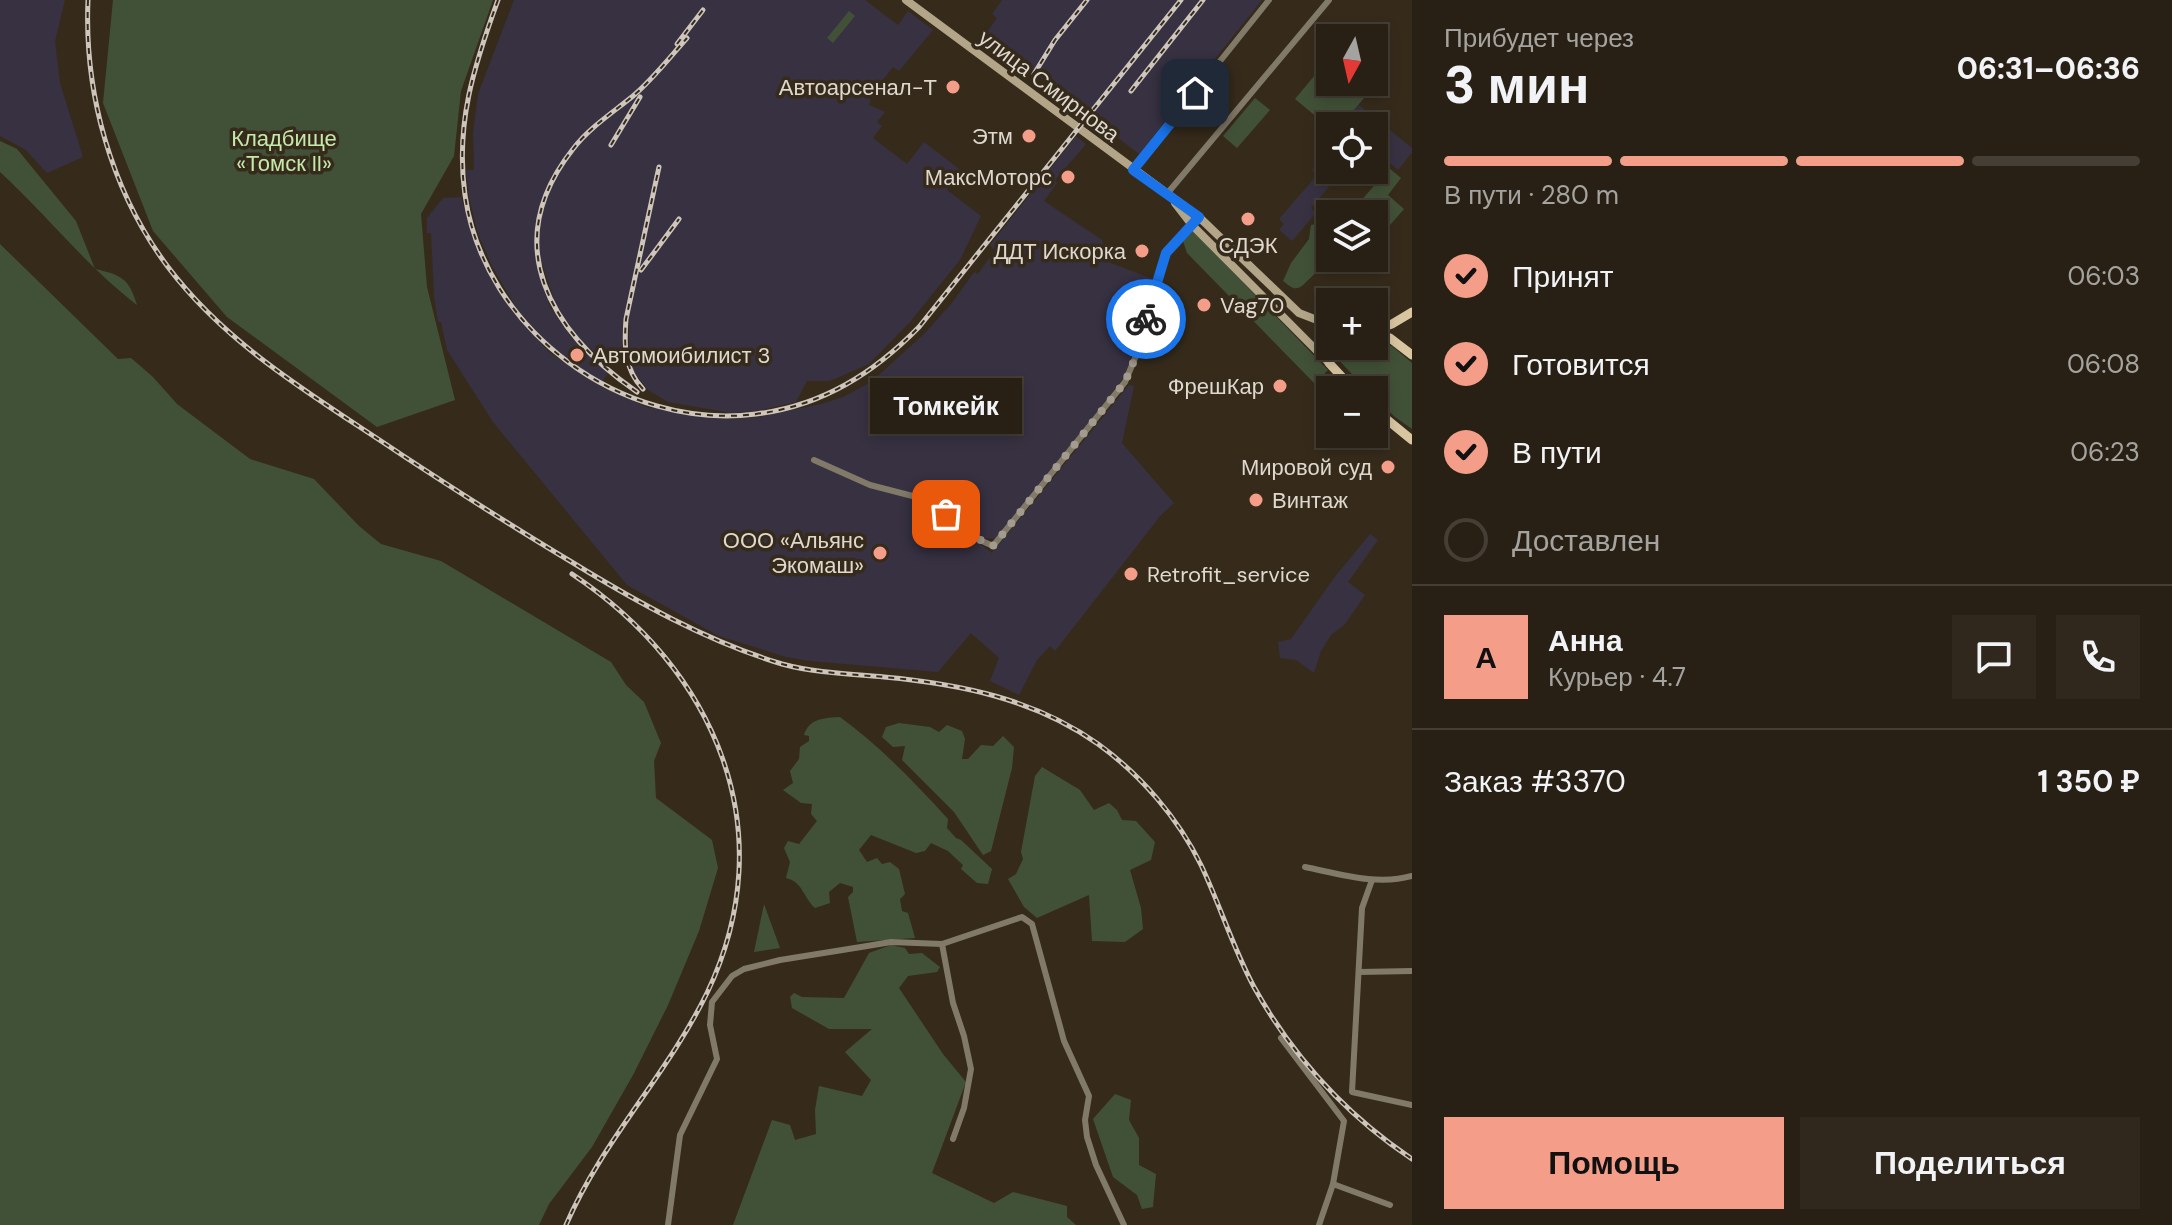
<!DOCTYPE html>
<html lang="ru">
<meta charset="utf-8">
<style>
:root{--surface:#282014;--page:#30281d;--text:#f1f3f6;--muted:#a5a3a0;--line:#443e34;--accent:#f49e8a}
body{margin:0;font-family:"DM Sans",sans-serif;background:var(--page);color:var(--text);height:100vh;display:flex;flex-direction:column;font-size:30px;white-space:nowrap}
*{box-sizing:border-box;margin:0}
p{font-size:26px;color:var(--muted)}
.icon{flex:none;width:44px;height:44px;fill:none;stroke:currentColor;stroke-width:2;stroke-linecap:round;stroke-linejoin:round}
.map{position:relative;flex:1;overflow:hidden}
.sheet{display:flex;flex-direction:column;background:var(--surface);width:760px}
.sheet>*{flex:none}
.needle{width:52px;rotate:188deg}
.tools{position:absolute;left:1316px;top:24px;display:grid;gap:16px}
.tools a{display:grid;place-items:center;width:72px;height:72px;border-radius:0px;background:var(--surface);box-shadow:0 4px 12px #0003,0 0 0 2px var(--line);font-size:40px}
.pin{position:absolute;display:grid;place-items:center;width:68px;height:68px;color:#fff;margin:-34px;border-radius:16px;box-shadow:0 4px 12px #0006}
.courier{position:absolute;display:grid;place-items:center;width:80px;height:80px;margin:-40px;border:6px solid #1a73e8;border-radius:50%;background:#fff;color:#222;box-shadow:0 2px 10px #0007}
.bubble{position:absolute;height:56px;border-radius:0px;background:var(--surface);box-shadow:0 4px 12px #0003,0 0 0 2px var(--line);font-size:26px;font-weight:800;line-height:56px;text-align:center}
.summary em{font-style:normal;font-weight:800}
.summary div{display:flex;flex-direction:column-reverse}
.summary{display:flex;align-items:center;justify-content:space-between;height:136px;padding:0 32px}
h1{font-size:52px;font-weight:800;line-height:60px}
.bar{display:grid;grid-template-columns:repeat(4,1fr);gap:12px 8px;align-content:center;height:96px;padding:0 32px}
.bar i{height:10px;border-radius:6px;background:var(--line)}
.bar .selected{background:var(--accent)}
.bar p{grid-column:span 4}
.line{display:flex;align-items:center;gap:20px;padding:0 32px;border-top:2px solid var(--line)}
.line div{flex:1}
.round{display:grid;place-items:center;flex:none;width:84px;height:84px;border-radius:0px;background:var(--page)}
ol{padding:0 32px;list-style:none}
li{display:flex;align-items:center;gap:24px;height:88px}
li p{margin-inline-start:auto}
li .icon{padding:8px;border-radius:50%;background:var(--accent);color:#111;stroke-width:4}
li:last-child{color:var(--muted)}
li i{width:44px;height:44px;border:4px solid var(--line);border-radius:50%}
.action{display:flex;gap:16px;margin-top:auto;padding:16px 32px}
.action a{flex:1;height:92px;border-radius:0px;background:var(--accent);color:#111;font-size:32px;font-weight:800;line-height:92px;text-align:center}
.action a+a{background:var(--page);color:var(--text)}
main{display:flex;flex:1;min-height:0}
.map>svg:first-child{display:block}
</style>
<main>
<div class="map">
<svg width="1412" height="1225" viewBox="0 0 1412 1225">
<rect width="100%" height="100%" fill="#362b1b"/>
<g fill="#373142">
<path d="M 0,0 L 65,0 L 55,41 L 60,83 L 83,157 L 47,173 L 26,150 L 0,136 Z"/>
<path d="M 514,0 L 865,0 L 898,25 L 908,11 L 933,30 L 899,71 L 893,67 L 872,94 L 869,105 L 885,112 L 877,122 L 882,126 L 873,138 L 907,164 L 924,142 L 962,171 L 947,190 L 981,216 L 960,260 L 910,322 L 869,364 L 830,381 L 807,381 L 796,402 L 757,411 L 732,413 L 668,402 L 648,390 L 634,372 L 629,360 L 629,320 L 623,319 L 622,356 L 608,362 L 597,355 L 577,337 L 555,303 L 540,257 L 535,256 L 550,307 L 573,339 L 608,373 L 602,382 L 569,361 L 540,336 L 515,306 L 492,266 L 478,234 L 469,197 L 466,170 L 474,170 L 473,133 L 478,94 Z"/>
<path d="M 1002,0 L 1262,0 L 1139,154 L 985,35 L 997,18 L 992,14 Z"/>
<path d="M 1359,105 L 1412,148 L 1412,152 L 1398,170 L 1374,150 L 1374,126 L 1341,126 Z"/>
<path d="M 1076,136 L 1086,144 L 1055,180 L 1057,183 L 1044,201 L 1102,240 L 1108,262 L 1153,279 L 1129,365 L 1122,380 L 996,539 L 984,538 L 926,493 L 919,502 L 931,507 L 992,553 L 1129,385 L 1134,386 L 1122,443 L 1174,503 L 1161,515 L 1055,651 L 1050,646 L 1037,660 L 1019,695 L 990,681 L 999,658 L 971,633 L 938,672 L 810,661 L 786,657 L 719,636 L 627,585 L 493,422 L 447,350 L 441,322 L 438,322 L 434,295 L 431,233 L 427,233 L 427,218 L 443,198 L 461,197 L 472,236 L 486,269 L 510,308 L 550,353 L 602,387 L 647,407 L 705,417 L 732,419 L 759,417 L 821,404 L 843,397 L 871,382 L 924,334 L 952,303 L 974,272 L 978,274 L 995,250 L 990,245 Z"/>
<path d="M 1330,150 L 1330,170 L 1343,170 L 1311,208 L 1316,213 L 1292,241 L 1279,230 L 1284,224 L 1279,219 L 1317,175 L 1312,170 Z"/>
<path d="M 1370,534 L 1378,540 L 1348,582 L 1365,595 L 1345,624 L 1331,635 L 1321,651 L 1314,673 L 1296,660 L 1280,658 L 1278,642 L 1291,639 L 1334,578 Z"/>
</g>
<g fill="#415137">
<path d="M 113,0 L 493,0 L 461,91 L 454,156 L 421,214 L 427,287 L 455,400 L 377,427 L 227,317 L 153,231 L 103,103 Z"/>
<path d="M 849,11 L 855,16 L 833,43 L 827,38 Z"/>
<path d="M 1330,57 L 1330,82 L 1374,82 L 1374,69 L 1382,76 L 1341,126 L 1330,128 L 1295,99 Z"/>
<path d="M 1255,98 L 1270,110 L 1237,148 L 1223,136 Z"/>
<path d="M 0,141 L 17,149 L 76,221 L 95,269 C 121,275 129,278 137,305 C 85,265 48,216 0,172 Z"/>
<path d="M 1389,168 L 1401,178 L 1388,195 L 1404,209 L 1384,232 L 1374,224 L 1374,214 L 1363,214 L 1355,208 Z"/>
<path d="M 1316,224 L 1322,224 C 1334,247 1323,268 1305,283 C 1302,286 1299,289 1294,288 C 1291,288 1285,282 1283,281 L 1291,263 L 1309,239 L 1311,225 Z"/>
<path d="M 1193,231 L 1328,370 L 1315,384 L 1187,253 L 1183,241 Z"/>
<path d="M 0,244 L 118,359 L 131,358 L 153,377 L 177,404 L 250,459 L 314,479 L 359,526 L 381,544 L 441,561 L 611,662 L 626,685 L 644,702 L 661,743 L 654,761 L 656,798 L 712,840 L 718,868 L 699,931 L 668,1005 L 633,1075 L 592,1147 L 549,1204 L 539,1225 L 0,1225 Z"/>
<path d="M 1374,341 L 1392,346 L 1412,363 L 1412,429 L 1395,417 L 1374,397 L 1374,390 L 1367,390 L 1334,355 L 1335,346 L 1374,346 Z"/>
<path d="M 840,717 C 880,746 915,783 948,819 L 947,828 L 956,838 L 961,840 L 992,869 L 988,884 L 977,883 L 961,869 L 963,865 L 948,851 L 931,843 L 925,851 L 916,853 L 871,835 L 859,850 L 867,862 L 877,858 L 882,864 L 890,862 L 899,869 L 905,894 L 900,899 L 902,911 L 908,913 L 915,938 L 857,942 L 848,897 L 853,892 L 853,887 L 840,883 L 829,892 L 830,903 L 815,908 C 803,897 803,882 786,878 L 790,862 L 784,848 L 788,841 L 799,844 L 817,821 L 811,814 L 812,804 L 801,803 L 783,790 L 793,783 L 790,771 L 799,759 L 800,747 L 809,741 L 809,736 L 804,735 C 809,718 825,718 840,717 Z"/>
<path d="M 899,723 L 930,727 L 939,732 L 947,725 L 962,731 L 965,739 L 962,759 L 968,759 L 981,745 L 993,746 L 1003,736 L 1014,747 L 1012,768 L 991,851 L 983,855 L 954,812 L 902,760 L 905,746 L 893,747 L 882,737 L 886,727 Z"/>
<path d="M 1042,767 L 1080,790 L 1094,810 L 1109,803 L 1117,810 L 1122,820 L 1136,821 L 1155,842 L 1151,860 L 1130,870 L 1141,908 L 1143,929 L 1125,942 L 1092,941 L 1089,895 L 1037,918 L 1024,907 L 1008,879 L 1016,874 L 1023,859 L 1021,852 L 1035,776 Z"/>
<path d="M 764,904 L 780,948 L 754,952 Z"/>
<path d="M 891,945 L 905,948 L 909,954 L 922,953 L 940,967 L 937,972 L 908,976 L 899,988 L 943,1054 L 966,1082 L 932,1173 L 994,1203 L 1013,1192 L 1067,1206 L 1067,1217 L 1076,1225 L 733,1225 L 772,1120 L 790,1125 L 795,1140 L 816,1134 L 815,1110 L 819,1086 L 862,1096 L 871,1080 L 845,1052 L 872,1029 L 829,1029 L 792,1008 L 790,997 L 794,993 L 802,997 L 844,998 L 869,953 Z"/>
<path d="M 1115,1094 L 1131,1100 L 1129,1120 L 1139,1138 L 1139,1165 L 1156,1174 L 1153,1207 L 1142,1209 L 1137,1195 L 1113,1177 L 1093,1119 Z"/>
</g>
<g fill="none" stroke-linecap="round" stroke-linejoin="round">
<g stroke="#827a68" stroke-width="6">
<path d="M 1133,170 L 1269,0"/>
<path d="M 1166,195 L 1329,0"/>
<path d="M 814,460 L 870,485 L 928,500 L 982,541 L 993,546 L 1125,382 L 1138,351 L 1161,265 L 1166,253 L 1199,217"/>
<path d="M 1305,867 C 1340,874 1377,886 1412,876"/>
<path d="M 1372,880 L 1362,908 L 1352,1092 L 1412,1105"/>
<path d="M 942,944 L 953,1003 L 964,1036 L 971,1069 L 964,1108 L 953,1139"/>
<path d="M 1359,972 L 1412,971"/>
<path d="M 1281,1038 L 1344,1121 L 1333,1184 L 1319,1225"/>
<path d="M 1333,1184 L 1390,1205"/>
<path d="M 668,1225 L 680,1135 L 717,1059 L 710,1025 L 712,1002 L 732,976 L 744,969 L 780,960 L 861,947 L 891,942 L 942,944 L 1022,917 L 1032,924 L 1064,1041 L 1089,1096 L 1085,1120 L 1087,1137 L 1096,1165 L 1124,1225"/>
</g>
<g stroke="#b3a588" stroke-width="8">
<path d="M 906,0 L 1199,217 L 1299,313 L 1330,325"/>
<path d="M 1175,203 L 1192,225 L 1329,363"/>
</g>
<g stroke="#d8c6a1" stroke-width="9">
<path d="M 1374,330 L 1392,324 L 1412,312"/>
<path d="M 1374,333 L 1390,338 L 1412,355"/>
<path d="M 1330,343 L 1329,363 L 1354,390"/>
<path d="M 1374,409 L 1412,440"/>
</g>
<defs>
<g id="rail">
<path d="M 88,0 C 84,93 111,191 168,267 C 229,348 319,399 402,455 C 457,491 513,527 570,561 C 637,602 706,641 782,664 C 815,673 850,674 884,677 C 960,684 1035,699 1098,744 C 1141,775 1178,818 1201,865 C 1220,905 1233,948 1254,987 C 1293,1057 1345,1114 1412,1159"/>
<path d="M 498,0 C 474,66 455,124 465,195 C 484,330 622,431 756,414 C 822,406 874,373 919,327 L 1181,0"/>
<path d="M 677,44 L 703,10"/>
<path d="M 1034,74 L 1055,40 L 1087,0"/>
<path d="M 1131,91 L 1203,0"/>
<path d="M 611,145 L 640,97"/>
<path d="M 641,270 L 679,219"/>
<path d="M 643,389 C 624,369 624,345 626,319 L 659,167"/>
<path d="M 637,392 C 550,332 498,244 573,149 C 589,128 612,113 633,96 C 653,79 670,57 687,38"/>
<path d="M 566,1225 C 602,1141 667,1075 707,993 C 785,830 715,669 572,574"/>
</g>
</defs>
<use href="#rail" stroke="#cec6bc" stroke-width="5"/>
<use href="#rail" stroke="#362b1b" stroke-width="2" stroke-dasharray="6" stroke-linecap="butt"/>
</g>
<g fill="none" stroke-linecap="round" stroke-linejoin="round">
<path stroke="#a49b8f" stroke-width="8" stroke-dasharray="0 14.4" d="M 946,514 L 982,541 L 993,546 L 1125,382 L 1138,351 L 1146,319"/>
<path stroke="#1a73e8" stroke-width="10" d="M 1146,319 L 1166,253 L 1199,217 L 1133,170 L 1195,93"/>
</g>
<g fill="#f49e8a" stroke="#362b1b" stroke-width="3">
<circle cx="953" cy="87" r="8"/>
<circle cx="1029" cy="136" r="8"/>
<circle cx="1068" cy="177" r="8"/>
<circle cx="1248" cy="219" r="8"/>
<circle cx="1142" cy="251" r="8"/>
<circle cx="1204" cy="305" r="8"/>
<circle cx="577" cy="355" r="8"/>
<circle cx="1280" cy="386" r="8"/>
<circle cx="1388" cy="467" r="8"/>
<circle cx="1256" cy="500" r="8"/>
<circle cx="880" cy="553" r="8"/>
<circle cx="1131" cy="574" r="8"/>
</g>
<g text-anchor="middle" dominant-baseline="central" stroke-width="7" stroke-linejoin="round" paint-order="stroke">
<g font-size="22" fill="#dfd8ce" stroke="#362b1b">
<text transform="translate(1049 86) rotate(37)">улица Смирнова</text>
</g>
<g font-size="22" fill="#dfd8ce" stroke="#362b1b" text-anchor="end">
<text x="937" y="87">Автоарсенал-Т</text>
<text x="1013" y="136">Этм</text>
<text x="1052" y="177">МаксМоторс</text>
<text x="1248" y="245" text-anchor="middle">СДЭК</text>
<text x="1126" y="251">ДДТ Искорка</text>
<text x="1220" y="305" text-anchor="start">Vag70</text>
<text x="593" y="355" text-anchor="start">Автомоибилист 3</text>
<text x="1264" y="386">ФрешКар</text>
<text x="1372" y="467">Мировой суд</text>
<text x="1272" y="500" text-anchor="start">Винтаж</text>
<text x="864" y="540">ООО «Альянс<tspan x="864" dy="25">Экомаш»</tspan></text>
<text x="1147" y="574" text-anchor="start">Retrofit_service</text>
</g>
<g font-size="22" fill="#c3eaab" stroke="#362b1b">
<text x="284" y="138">Кладбище<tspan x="284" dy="25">«Томск II»</tspan></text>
</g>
</g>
</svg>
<div class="tools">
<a><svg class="needle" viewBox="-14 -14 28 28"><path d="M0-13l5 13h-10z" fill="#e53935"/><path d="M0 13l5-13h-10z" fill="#a5a3a0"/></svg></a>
<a><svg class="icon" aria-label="locate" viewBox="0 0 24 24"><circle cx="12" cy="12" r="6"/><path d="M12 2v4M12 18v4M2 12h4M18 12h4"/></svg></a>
<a><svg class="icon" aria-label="layers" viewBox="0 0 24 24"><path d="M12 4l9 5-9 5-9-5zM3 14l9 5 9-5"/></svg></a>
<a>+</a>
<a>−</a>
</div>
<div class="pin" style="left:946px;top:514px;background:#ea580c"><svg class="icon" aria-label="bag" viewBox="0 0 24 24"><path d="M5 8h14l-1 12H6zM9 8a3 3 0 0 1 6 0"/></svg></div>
<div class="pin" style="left:1195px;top:93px;background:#1f2937"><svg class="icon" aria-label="home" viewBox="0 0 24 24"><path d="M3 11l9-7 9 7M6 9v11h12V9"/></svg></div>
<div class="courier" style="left:1146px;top:319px"><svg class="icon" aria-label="bike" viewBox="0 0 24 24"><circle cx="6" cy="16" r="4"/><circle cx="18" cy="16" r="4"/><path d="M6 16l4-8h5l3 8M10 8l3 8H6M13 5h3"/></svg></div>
<div class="bubble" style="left:870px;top:378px;width:152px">Томкейк</div>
</div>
<section class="sheet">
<div class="summary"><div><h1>3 мин</h1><p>Прибудет через</p></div><em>06:31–06:36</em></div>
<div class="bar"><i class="selected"></i><i class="selected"></i><i class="selected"></i><i></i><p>В пути · 280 m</p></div>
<ol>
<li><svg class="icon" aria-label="check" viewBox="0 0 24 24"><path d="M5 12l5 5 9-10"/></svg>Принят<p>06:03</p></li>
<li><svg class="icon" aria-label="check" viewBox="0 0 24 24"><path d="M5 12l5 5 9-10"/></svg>Готовится<p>06:08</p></li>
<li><svg class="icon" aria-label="check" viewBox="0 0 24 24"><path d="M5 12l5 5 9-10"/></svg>В пути<p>06:23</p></li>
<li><i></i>Доставлен</li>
</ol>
<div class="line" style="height:144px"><b class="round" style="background:var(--accent);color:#111">А</b><div><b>Анна</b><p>Курьер · 4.7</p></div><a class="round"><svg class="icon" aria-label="chat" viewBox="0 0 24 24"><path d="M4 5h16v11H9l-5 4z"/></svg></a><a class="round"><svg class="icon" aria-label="phone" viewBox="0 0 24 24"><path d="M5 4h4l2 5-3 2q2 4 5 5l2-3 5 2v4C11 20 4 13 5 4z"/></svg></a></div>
<div class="line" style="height:104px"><div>Заказ #3370</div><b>1 350 ₽</b></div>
<div class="action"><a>Помощь</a><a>Поделиться</a></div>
</section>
</main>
